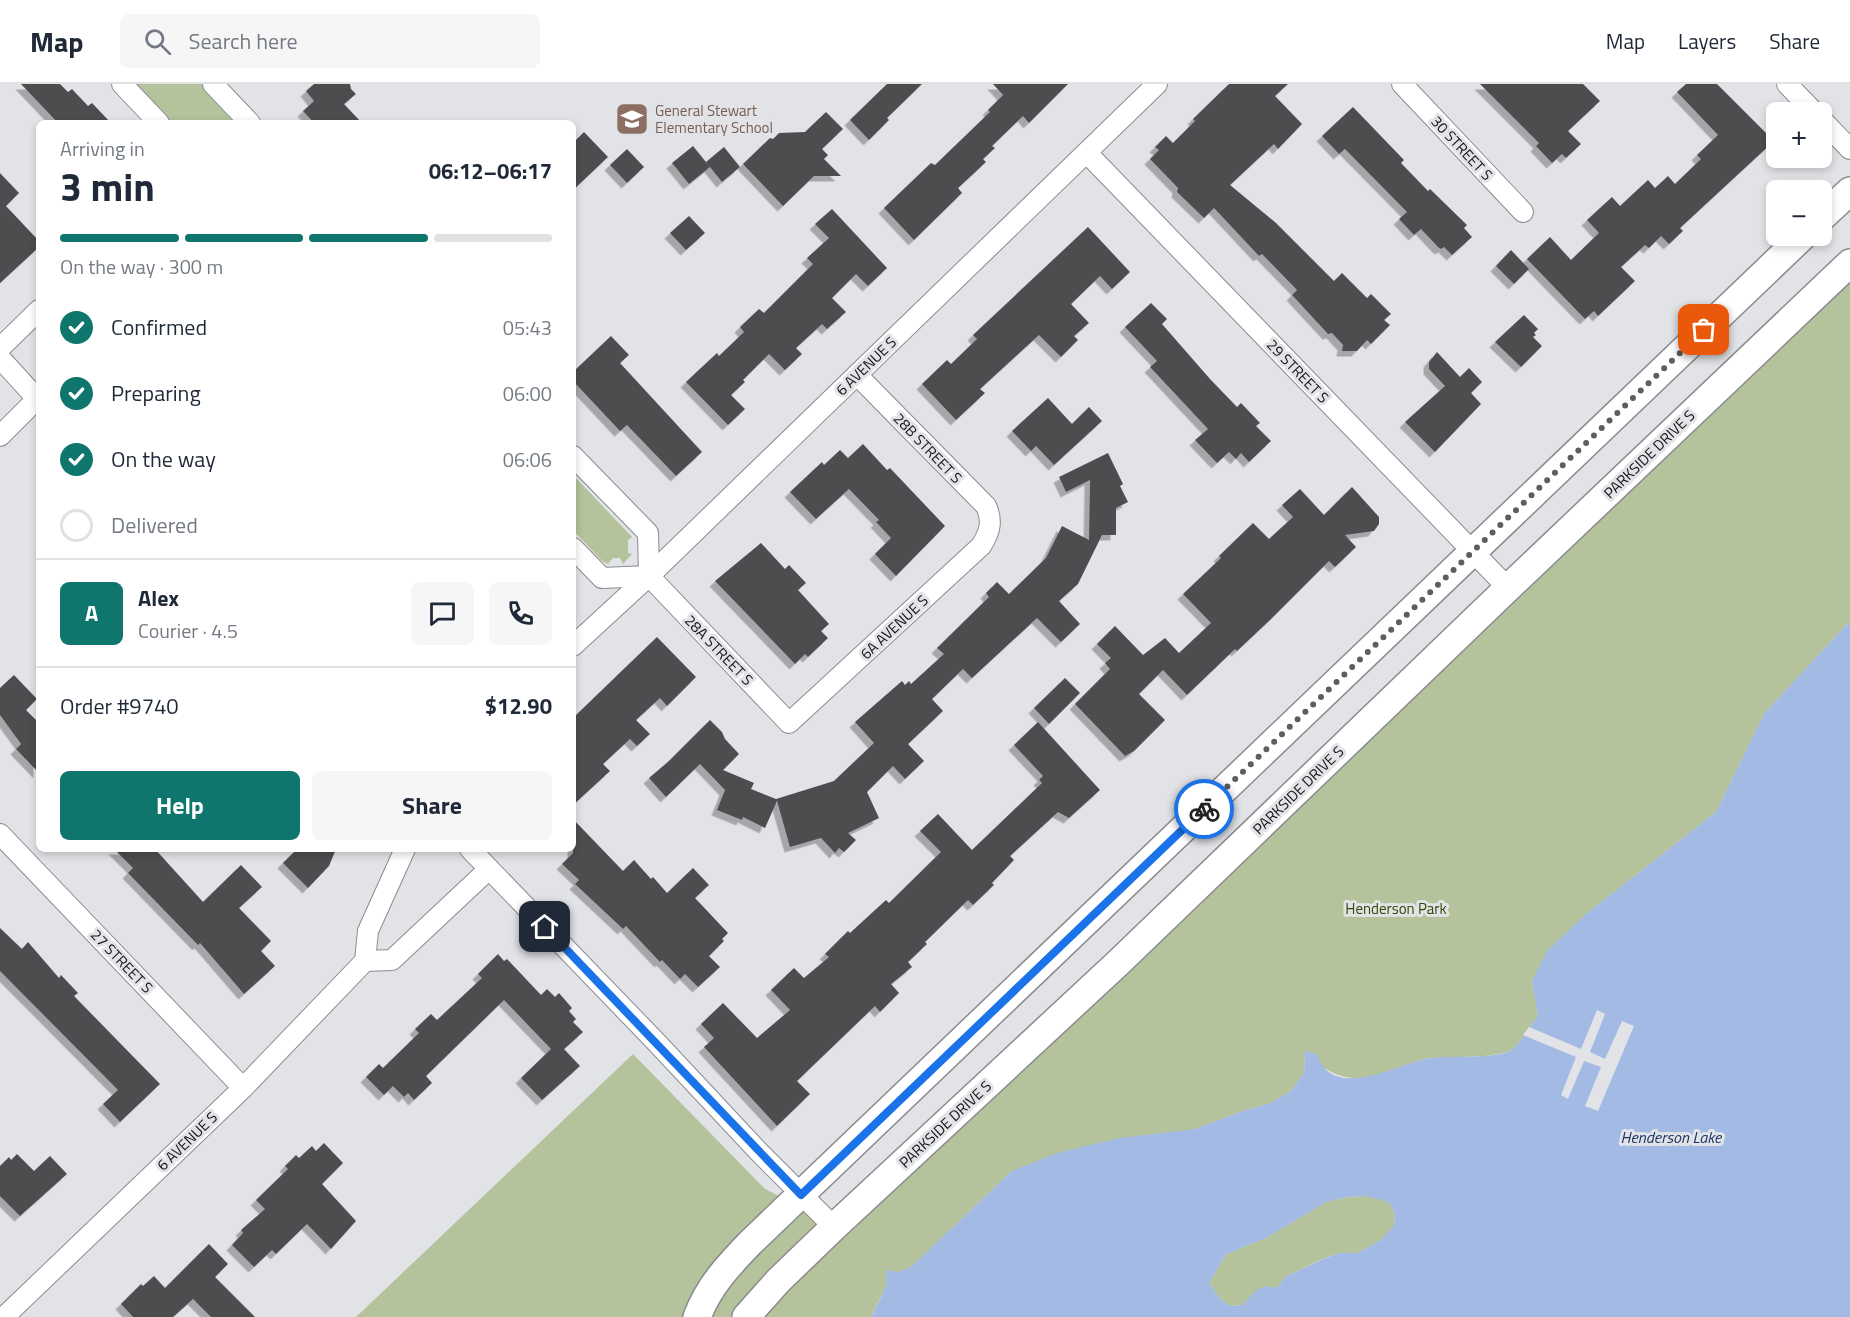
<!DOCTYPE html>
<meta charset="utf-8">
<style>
:root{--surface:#fff;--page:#f6f6f7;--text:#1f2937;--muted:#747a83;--line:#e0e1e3;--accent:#0f766e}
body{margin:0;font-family:"Titillium Web",sans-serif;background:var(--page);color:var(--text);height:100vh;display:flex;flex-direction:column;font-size:22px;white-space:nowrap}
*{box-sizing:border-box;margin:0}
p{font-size:20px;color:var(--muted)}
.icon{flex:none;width:33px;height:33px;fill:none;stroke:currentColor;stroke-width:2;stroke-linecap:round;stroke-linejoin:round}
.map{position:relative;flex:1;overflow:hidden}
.drawer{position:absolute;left:36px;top:36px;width:540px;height:732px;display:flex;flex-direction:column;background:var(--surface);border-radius:9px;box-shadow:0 3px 9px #0003}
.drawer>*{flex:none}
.fabs{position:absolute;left:1766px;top:18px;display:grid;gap:12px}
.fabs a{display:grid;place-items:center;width:66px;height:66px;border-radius:9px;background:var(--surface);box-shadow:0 3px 9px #0003;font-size:30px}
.pin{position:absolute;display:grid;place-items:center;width:51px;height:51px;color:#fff;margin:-26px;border-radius:12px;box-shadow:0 3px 9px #0006}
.courier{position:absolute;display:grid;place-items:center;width:60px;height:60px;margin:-30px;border:4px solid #1a73e8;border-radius:50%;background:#fff;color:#222;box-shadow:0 2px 8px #0007}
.headline em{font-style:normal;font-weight:700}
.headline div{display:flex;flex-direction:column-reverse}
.headline{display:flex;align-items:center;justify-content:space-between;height:102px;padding:0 24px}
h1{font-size:39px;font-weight:700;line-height:45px}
.bar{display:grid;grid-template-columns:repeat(4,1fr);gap:9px 6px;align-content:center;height:72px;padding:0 24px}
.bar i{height:8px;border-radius:4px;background:var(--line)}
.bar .active{background:var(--accent)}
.bar p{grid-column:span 4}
.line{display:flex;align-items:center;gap:15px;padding:0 24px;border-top:2px solid var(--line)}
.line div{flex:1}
.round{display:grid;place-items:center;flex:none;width:63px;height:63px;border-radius:9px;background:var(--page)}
ol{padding:0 24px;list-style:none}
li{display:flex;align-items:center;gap:18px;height:66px}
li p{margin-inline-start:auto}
li .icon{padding:6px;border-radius:50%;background:var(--accent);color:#fff;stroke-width:4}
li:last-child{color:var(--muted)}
li i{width:33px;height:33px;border:3px solid var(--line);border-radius:50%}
.action{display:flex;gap:12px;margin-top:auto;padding:12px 24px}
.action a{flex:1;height:69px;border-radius:9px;background:var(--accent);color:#fff;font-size:24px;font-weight:700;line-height:69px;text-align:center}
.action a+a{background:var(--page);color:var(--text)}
header{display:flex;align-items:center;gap:36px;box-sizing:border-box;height:84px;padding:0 30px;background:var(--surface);border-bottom:2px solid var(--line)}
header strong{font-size:28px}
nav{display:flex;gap:33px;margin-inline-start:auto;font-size:21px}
.search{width:420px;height:54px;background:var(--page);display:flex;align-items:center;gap:15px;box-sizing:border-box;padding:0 21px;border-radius:9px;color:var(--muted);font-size:22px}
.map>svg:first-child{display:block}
</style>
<header>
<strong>Map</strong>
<div class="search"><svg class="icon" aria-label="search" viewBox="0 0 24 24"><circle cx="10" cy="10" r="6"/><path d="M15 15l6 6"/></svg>Search here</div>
<nav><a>Map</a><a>Layers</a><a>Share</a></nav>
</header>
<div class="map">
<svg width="1850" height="1233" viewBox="0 0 1850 1233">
<defs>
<filter id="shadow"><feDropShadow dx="-5.5" dy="5.5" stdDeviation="0" flood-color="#0004"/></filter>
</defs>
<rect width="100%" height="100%" fill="#e2e3e7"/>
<g fill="#b4c39b">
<path d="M 122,0 L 213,0 L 242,31 L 233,39 L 159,39 Z"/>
<path d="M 1850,179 L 1850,539 L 1846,541 L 1764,630 L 1716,728 L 1586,830 L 1532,897 L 1538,932 C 1530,942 1522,957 1513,965 C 1501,975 1449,972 1431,974 C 1404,978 1380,997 1352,994 C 1332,992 1319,981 1305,968 L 1304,989 L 1291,1007 L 1271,1019 L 1243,1027 L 1195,1045 L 1012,1087 L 912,1182 C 888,1192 882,1211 871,1233 L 356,1233 L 633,970 L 764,1104 L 834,1143 Z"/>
<path d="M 573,391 L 632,453 L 628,456 L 628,469 L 632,470 L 623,480 L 620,474 L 613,474 L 608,480 L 602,477 L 573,446 Z"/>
<path d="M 1366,1112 L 1389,1117 L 1395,1130 L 1394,1142 L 1381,1156 L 1358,1169 L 1339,1169 L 1322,1175 L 1285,1193 L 1277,1204 L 1251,1211 L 1243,1221 L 1230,1222 L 1220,1215 L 1209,1199 L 1226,1170 L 1266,1154 L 1326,1118 L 1348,1113 Z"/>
</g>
<path fill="#a3bae4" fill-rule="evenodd" d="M 1850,539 L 1850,1233 L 871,1233 L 886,1203 L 886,1186 L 899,1188 L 912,1182 L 1012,1087 L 1057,1069 L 1120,1054 L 1195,1045 L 1243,1027 L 1271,1019 L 1291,1007 L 1304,989 L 1305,967 L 1317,970 C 1332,1020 1401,978 1431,974 C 1450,971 1500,976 1513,965 C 1522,957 1530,942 1538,932 L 1532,897 L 1547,867 L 1586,830 L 1716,728 L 1764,630 L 1846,541 ZM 1366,1112 L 1389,1118 L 1395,1130 L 1394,1141 L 1381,1156 L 1358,1169 L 1339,1169 L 1323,1175 L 1285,1193 L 1277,1204 C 1259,1199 1254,1208 1243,1221 L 1230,1222 L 1220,1215 L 1209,1199 L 1226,1170 L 1266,1154 L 1326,1118 L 1348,1113 Z"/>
<path fill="#e2e3e7" d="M 1597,926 L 1605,930 L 1590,968 L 1605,975 L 1622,937 L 1634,942 L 1598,1027 L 1585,1022 L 1601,983 L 1584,977 L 1568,1015 L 1561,1011 L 1576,973 L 1523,951 L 1529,943 L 1581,965 Z"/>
<g fill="#4d4d50" filter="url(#shadow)">
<path d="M 21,0 L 60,0 L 68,8 L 72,5 L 88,22 L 92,19 L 111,39 L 58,39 Z"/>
<path d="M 314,0 L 350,0 L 351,5 L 356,10 L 344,20 L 362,39 L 314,39 L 303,27 L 314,17 L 306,7 Z"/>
<path d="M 887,0 L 922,0 L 887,34 L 889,36 L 869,56 L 850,36 Z"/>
<path d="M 993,0 L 1068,0 L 1029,39 L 1023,32 L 992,62 L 995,64 L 983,75 L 986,78 L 958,104 L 962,109 L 914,156 L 884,124 L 931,79 L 935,81 L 990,28 L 988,26 L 1003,11 Z"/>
<path d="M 1229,0 L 1288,0 L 1275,12 L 1302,40 L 1278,65 L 1274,60 L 1230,101 L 1276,139 L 1334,197 L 1342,189 L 1367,214 L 1371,210 L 1391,230 L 1384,236 L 1390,241 L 1371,260 L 1367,256 L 1357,267 L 1342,267 L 1343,261 L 1332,249 L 1328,250 L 1292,211 L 1297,206 L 1262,170 L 1259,172 L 1214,124 L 1204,134 L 1177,108 L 1178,104 L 1150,75 L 1159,66 L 1155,63 L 1166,52 L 1173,59 L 1195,37 L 1193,35 Z"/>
<path d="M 1480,0 L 1583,0 L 1600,17 L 1568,47 L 1581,60 L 1566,74 L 1562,70 L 1552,79 L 1536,62 L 1539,59 Z"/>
<path d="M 1686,0 L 1717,0 L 1774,57 L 1680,144 L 1683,147 L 1669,160 L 1661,152 L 1649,164 L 1645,161 L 1621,183 L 1635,197 L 1598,232 L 1594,227 L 1585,235 L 1527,175 L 1550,153 L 1571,176 L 1599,149 L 1587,136 L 1612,113 L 1620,122 L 1648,96 L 1655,104 L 1668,92 L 1675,100 L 1701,75 L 1697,71 L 1718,51 L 1677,8 Z"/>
<path d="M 1353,23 L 1404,76 L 1401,79 L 1428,107 L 1430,105 L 1467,141 L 1464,144 L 1472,153 L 1452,171 L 1444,163 L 1441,165 L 1438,163 L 1421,145 L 1414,151 L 1399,135 L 1407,128 L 1345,65 L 1339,70 L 1322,52 Z"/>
<path d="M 826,28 L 843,45 L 822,65 L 828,71 L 824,75 L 841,92 L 814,92 L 783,122 L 743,80 L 770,54 L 773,55 L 779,49 L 805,48 Z"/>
<path d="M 584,48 L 608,73 L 573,106 L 573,59 Z"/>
<path d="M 693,62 L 710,83 L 689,100 L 672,79 Z"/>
<path d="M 724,63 L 740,83 L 722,98 L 706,78 Z"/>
<path d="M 627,65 L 644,83 L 627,99 L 610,81 Z"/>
<path d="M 0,89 L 19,109 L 6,122 L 39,157 L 39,163 L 0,199 Z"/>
<path d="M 832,125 L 887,184 L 868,202 L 856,190 L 832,214 L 846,228 L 827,245 L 822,240 L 796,264 L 802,270 L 785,286 L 769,270 L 743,296 L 745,298 L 731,311 L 745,325 L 728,341 L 686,298 L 717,269 L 719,272 L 744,248 L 740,243 L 759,225 L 764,229 L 813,180 L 807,174 L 829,154 L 815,140 Z"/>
<path d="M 689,132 L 705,149 L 686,166 L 670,149 Z"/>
<path d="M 1088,143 L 1130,188 L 1112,205 L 1100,192 L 1071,220 L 1089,239 L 1074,252 L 1078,256 L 1061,273 L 1039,251 L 980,305 L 985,309 L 956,336 L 922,300 L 947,276 L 951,280 L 977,255 L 973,251 Z"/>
<path d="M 1511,166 L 1529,185 L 1514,200 L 1496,182 Z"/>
<path d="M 1151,219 L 1167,235 L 1162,240 L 1210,295 L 1237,323 L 1241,319 L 1260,339 L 1256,342 L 1271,357 L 1249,378 L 1241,369 L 1236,375 L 1229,368 L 1217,379 L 1195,356 L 1208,345 L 1150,283 L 1157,277 L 1125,243 Z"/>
<path d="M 1524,231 L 1538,245 L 1534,249 L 1536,251 L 1533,253 L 1542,262 L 1521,283 L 1495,258 Z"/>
<path d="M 611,252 L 629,271 L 620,279 L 702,368 L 676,392 L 627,341 L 620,347 L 573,297 L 573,288 Z"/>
<path d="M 1437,268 L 1460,293 L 1469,284 L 1482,298 L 1471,309 L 1481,320 L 1435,368 L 1405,338 L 1445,302 L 1429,285 L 1429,278 Z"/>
<path d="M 1048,314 L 1072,340 L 1089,323 L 1102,337 L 1054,381 L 1036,362 L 1031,367 L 1012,347 Z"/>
<path d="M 863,360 L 887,386 L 890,384 L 945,442 L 896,492 L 875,470 L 891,454 L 876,438 L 879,436 L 849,405 L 816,435 L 790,408 L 822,378 L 824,381 L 840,366 L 848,374 Z"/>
<path d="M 1108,369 L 1123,400 L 1120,402 L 1128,418 L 1116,424 L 1116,451 L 1102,451 L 1078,500 L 1059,517 L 1080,540 L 1061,558 L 1037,534 L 972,594 L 963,585 L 932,615 L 943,627 L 908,660 L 924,677 L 905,695 L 893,682 L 867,708 L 879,734 L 848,749 L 856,756 L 844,768 L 839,764 L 835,769 L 821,754 L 790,763 L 777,717 L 765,744 L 743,733 L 742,736 L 717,726 L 725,706 L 700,680 L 666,713 L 649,694 L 669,677 L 710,636 L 722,648 L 725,655 L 739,670 L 723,686 L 754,699 L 751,705 L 776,715 L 834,697 L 874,659 L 855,638 L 902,597 L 905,601 L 909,597 L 911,600 L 944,570 L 937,564 L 989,513 L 986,509 L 997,498 L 1009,510 L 1046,474 L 1062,442 L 1089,456 L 1090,396 L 1066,408 L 1059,393 Z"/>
<path d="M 1352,403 L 1379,433 L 1379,440 L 1374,447 L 1345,451 L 1356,463 L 1335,483 L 1329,477 L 1271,535 L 1237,567 L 1235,565 L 1187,611 L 1163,586 L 1139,610 L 1165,636 L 1134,667 L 1125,672 L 1075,620 L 1110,585 L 1105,579 L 1111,574 L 1097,560 L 1115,542 L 1143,571 L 1165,554 L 1179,569 L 1211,539 L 1183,510 L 1221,474 L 1219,472 L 1253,439 L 1269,455 L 1293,433 L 1282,421 L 1300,405 L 1324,431 Z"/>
<path d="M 761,459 L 785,485 L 789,481 L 806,499 L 798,506 L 829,540 L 821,547 L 828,554 L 808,573 L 805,570 L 795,580 L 715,497 Z"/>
<path d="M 657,553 L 696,593 L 667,622 L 660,614 L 636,636 L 650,650 L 637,662 L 630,655 L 603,680 L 610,687 L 573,721 L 573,634 Z"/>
<path d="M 14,591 L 37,615 L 26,626 L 39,639 L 39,689 L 16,665 L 21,660 L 0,631 L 0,604 Z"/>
<path d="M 1065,594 L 1080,609 L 1049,640 L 1034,624 Z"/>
<path d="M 1038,638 L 1100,706 L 1069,734 L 1058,728 L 1010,772 L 1014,776 L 992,799 L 994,801 L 973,821 L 968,816 L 925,858 L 927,860 L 908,878 L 912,883 L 891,900 L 899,909 L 880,928 L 875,922 L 797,997 L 810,1010 L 777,1042 L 704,963 L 714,954 L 701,940 L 723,919 L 757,954 L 790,926 L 771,906 L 794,884 L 804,894 L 829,873 L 825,870 L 848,847 L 850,849 L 886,816 L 889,819 L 941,768 L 920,747 L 938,730 L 972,766 L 1042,699 L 1039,696 L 1043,692 L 1014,661 Z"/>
<path d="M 573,735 L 623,787 L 634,776 L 651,795 L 653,793 L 667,809 L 693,784 L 709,801 L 695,814 L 728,849 L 722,855 L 724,857 L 709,872 L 720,883 L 698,903 L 685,890 L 680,895 L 662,876 L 660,878 L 626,842 L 623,845 L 575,800 L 579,796 L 562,780 L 573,769 Z"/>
<path d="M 114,765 L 155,765 L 203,818 L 241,781 L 262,803 L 239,824 L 271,857 L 261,867 L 275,882 L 244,910 L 200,859 L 198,861 L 128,789 L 133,784 Z"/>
<path d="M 297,765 L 336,765 L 329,782 L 308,804 L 283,779 Z"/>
<path d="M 0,844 L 22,865 L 28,858 L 59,894 L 61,891 L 78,909 L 74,912 L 160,1000 L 120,1038 L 103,1020 L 118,1006 L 0,887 Z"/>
<path d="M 498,870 L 504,877 L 507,875 L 541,911 L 547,905 L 555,913 L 559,909 L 572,924 L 569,927 L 576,935 L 573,938 L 583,948 L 564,965 L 580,982 L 542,1016 L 521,994 L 551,965 L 504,916 L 426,992 L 432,999 L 414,1016 L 408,1009 L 404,1013 L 393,1002 L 384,1011 L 366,993 L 379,980 L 383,984 L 419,949 L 415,945 L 431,930 L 437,936 L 482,894 L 478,890 Z"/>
<path d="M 324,1059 L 343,1079 L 322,1100 L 356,1137 L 331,1165 L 307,1140 L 276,1170 L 272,1166 L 254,1183 L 232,1161 L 243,1149 L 241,1146 L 265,1125 L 256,1116 L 288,1085 L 285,1082 L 296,1071 L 299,1074 L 312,1062 L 316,1067 Z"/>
<path d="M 17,1070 L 34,1087 L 50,1072 L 67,1090 L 20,1132 L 0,1112 L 0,1082 L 9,1073 L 11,1076 Z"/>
<path d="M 209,1160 L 228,1180 L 215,1193 L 255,1233 L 211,1233 L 193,1215 L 173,1233 L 133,1233 L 121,1220 L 141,1200 L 143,1202 L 154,1192 L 165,1204 Z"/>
</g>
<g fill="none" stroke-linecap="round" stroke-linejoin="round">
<defs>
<g id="street">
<path d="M 122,0 L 159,39"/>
<path d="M 213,0 L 250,39"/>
<path d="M 1402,0 L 1523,128"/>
<path d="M 1787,0 L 1814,28"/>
<path d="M 1821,35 L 1850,65"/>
<path d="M 1087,69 L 1508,504"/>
<path d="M 0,264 L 39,226"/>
<path d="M 0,274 L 39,317"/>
<path d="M 0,352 L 37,315"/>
<path d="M 573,372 L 648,449 L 649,492"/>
<path d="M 573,464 L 602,494 L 649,492"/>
<path d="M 649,492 L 789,639 L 981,462 C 990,448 993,437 986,422 L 857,291"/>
<path d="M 573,562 L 649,492 L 1157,0"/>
<path d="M 0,750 L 243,1004"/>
<path d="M 470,765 L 658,960 L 758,1067 L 834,1143"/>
<path d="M 365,877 L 392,876 L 489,785"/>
<path d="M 4,1233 L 243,1004 L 365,877 L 368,847 L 405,765"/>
</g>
<g id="secondary">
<path d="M 1821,134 L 1850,107"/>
<path d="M 697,1233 C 709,1202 727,1183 750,1159 L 1803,152"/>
<path d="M 746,1233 L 778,1197 L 834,1143 L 1118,879 L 1508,504 L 1850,179"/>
</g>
</defs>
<use href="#street" stroke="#8a8b8f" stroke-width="22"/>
<use href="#secondary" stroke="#8a8b8f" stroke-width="30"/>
<use href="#street" stroke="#fff" stroke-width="20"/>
<use href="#secondary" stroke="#fff" stroke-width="27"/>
</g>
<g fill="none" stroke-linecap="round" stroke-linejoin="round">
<path stroke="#5d5e60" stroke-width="6" stroke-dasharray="0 10.8" d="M 1204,725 L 1704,246"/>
<path stroke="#1a73e8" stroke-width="8" d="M 545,843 L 801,1111 L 1204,725"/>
</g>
<defs>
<symbol id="school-square" viewBox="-11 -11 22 22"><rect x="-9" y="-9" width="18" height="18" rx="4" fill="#8d6e63" stroke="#e2e3e7"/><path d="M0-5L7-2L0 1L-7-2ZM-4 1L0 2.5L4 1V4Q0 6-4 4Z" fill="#fff"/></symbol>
</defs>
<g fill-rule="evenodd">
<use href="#school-square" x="613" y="16" width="38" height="38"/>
</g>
<g text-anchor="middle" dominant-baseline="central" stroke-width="6" stroke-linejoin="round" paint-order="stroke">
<g font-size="15" fill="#785e54" stroke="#e2e3e7" text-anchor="start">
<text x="655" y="26">General Stewart<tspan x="655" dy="17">Elementary School</tspan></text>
</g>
<g font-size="15" fill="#151617" stroke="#e2e3e7">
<text transform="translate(1462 64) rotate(47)">30 STREET S</text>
<text transform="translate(866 282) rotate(-44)">6 AVENUE S</text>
<text transform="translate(1298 287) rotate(46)">29 STREET S</text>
<text transform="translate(928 364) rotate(46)">28B STREET S</text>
<text transform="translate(1649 370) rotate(-44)">PARKSIDE DRIVE S</text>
<text transform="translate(894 543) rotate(-43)">6A AVENUE S</text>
<text transform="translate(719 566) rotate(46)">28A STREET S</text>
<text transform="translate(1298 706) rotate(-44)">PARKSIDE DRIVE S</text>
<text transform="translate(122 877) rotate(46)">27 STREET S</text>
<text transform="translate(945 1040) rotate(-43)">PARKSIDE DRIVE S</text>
<text transform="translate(187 1057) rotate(-44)">6 AVENUE S</text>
</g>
<g font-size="15" fill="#344800" stroke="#e2e3e7">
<text x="1396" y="824">Henderson Park</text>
</g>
<g font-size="16" font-style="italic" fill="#1a3568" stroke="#e2e3e7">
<text x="1671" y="1053">Henderson Lake</text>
</g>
</g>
</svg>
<div class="fabs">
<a>+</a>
<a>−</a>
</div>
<div class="pin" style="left:1704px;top:246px;background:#ea580c"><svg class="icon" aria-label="bag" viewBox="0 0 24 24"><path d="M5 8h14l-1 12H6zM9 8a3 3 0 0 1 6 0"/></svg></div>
<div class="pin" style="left:545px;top:843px;background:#1f2937"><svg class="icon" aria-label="home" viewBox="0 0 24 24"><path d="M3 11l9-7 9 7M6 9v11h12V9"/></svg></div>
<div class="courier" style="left:1204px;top:725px"><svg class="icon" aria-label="bike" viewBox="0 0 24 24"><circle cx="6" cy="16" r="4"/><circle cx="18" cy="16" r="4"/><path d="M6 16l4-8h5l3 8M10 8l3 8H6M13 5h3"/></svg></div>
<section class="drawer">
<div class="headline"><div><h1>3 min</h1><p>Arriving in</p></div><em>06:12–06:17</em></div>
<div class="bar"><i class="active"></i><i class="active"></i><i class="active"></i><i></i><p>On the way · 300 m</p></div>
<ol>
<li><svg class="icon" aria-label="check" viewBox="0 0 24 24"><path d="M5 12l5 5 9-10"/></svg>Confirmed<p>05:43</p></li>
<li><svg class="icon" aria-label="check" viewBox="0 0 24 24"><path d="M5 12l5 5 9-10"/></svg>Preparing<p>06:00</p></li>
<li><svg class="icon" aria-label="check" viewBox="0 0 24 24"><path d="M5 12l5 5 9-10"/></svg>On the way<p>06:06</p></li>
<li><i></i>Delivered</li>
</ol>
<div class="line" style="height:108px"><b class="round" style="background:var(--accent);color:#fff">A</b><div><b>Alex</b><p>Courier · 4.5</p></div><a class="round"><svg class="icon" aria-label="chat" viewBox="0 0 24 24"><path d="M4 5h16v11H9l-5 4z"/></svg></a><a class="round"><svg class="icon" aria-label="phone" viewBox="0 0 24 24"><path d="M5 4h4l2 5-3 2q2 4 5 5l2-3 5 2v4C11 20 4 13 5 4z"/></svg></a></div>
<div class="line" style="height:78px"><div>Order #9740</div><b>$12.90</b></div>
<div class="action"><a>Help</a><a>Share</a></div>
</section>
</div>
